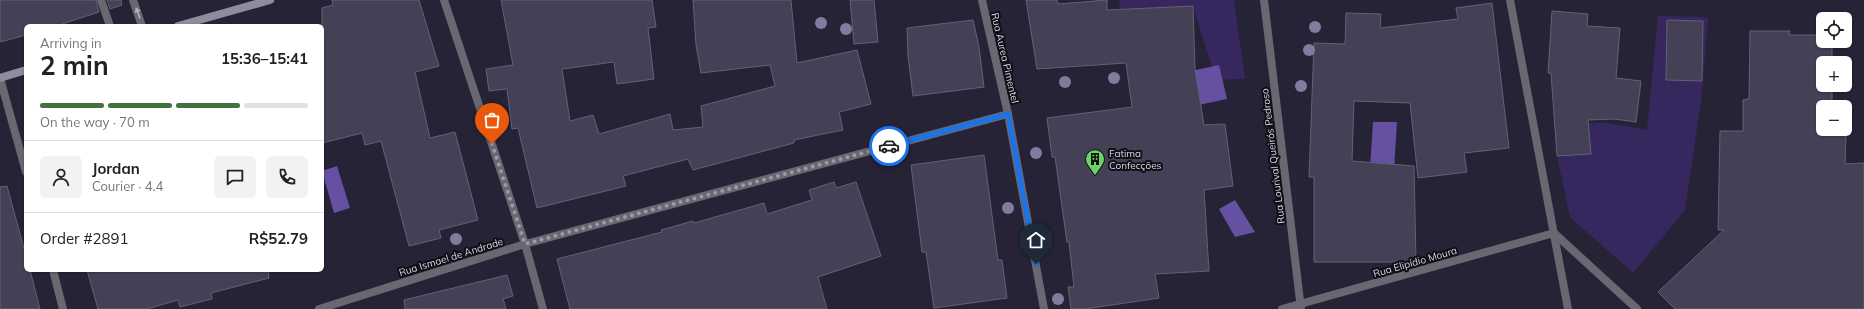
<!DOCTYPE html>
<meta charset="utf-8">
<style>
:root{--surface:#fff;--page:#f2f2f2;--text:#222;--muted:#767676;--line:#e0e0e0;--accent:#427240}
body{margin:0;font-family:Mulish,sans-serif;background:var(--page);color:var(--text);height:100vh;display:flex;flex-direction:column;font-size:15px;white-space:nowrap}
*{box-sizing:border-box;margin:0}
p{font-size:13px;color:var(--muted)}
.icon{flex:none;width:22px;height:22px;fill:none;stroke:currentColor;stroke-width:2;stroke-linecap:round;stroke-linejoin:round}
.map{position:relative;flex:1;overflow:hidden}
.drawer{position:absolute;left:24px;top:24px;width:300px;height:248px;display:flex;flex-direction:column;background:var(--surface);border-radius:6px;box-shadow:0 1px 3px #0004}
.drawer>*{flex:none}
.fabs{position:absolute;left:1816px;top:12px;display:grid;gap:8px}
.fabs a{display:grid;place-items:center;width:36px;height:36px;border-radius:6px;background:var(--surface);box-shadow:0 1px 3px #0004;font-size:20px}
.pin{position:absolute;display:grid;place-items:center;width:34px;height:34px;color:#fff;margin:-41px -17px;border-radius:50% 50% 50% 0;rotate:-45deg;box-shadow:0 0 4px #0007}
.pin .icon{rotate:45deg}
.courier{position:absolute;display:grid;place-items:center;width:40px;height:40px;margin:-20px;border:3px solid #1a73e8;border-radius:50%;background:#fff;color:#222;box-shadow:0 1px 5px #0007}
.head em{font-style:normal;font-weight:700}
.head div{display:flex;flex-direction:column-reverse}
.head{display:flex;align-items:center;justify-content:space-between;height:68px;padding:0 16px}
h1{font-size:26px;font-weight:700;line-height:30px}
.bar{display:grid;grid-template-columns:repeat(4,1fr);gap:6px 4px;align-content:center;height:48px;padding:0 16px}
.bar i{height:5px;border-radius:3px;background:var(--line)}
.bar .on{background:var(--accent)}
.bar p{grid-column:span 4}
.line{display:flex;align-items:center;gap:10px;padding:0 16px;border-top:1px solid var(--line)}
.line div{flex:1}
.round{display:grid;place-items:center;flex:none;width:42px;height:42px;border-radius:6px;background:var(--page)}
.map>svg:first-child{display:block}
</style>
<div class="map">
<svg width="1864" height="309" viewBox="0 0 1864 309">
<rect width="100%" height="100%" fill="#262336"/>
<g fill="#36275f">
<path d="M 1119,0 L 1234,0 L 1245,79 L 1216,80 L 1193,6 L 1120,9 Z"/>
<path d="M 1658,16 L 1708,17 L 1701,102 L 1685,210 L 1633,273 L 1570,217 L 1557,156 L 1590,154 L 1588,123 L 1608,123 L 1647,130 Z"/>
</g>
<g fill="#6550a2">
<path d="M 1219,65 L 1227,99 L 1180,109 L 1173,75 Z"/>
<path d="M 1373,122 L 1397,122 L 1394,170 L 1370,168 Z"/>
<path d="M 337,166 L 350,208 L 334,213 L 322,171 Z"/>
<path d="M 1235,200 L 1255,232 L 1235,237 L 1219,209 Z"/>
</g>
<g fill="#444156" stroke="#646076">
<path d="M 0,0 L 96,0 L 99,12 L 56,26 L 26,26 L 26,35 L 0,42 Z"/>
<path d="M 107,0 L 121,0 L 122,5 L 110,9 Z"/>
<path d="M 332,0 L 419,0 L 439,66 L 415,72 L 430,138 L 455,132 L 478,220 L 439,230 L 441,238 L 409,246 L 381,141 L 365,145 L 362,133 L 322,143 L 322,8 L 333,5 Z"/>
<path d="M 501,0 L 652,0 L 656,27 L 648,28 L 654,79 L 617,84 L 614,62 L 562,69 L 570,121 L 593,115 L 599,134 L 670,114 L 673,130 L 703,127 L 701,106 L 775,86 L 770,65 L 701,73 L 696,45 L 693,0 L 791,0 L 797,63 L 857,50 L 871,104 L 839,112 L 843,130 L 794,140 L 794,143 L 693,170 L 688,159 L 623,176 L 626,186 L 537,208 L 518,128 L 512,129 L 507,89 L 489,91 L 486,69 L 513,65 Z"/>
<path d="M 850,0 L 874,0 L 878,42 L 854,44 Z"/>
<path d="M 1026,0 L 1057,0 L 1058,4 L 1107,0 L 1107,10 L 1193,6 L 1195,69 L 1204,125 L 1225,124 L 1233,186 L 1204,190 L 1209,271 L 1155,274 L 1159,298 L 1085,309 L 1071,309 L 1068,287 L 1074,287 L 1069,242 L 1067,242 L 1055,157 L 1052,157 L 1047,118 L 1132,107 L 1126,63 L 1037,69 Z"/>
<path d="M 1492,3 L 1509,148 L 1464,153 L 1467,172 L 1418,178 L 1410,103 L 1354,101 L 1352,161 L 1414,166 L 1416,262 L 1314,262 L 1314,177 L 1309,177 L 1314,43 L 1345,44 L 1346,13 L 1381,14 L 1380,28 L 1458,19 L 1456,8 Z"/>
<path d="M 1552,11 L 1588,14 L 1587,26 L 1620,28 L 1616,78 L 1641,81 L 1636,122 L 1614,119 L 1588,120 L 1591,154 L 1557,156 L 1551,73 L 1548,73 Z"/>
<path d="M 973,20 L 979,47 L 984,87 L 913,96 L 908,56 L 907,28 Z"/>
<path d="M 1667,20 L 1703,21 L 1702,81 L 1666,80 Z"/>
<path d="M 1750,31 L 1790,31 L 1789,35 L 1823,35 L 1823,41 L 1832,41 L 1832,63 L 1823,63 L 1823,85 L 1832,85 L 1832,107 L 1823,107 L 1823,129 L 1845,129 L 1845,108 L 1847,108 L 1845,164 L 1864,163 L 1864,309 L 1675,309 L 1658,292 L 1724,230 L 1718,230 L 1720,131 L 1743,131 L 1743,100 L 1749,99 Z"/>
<path d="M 984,155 L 998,260 L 1002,260 L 1007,298 L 934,308 L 926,252 L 922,252 L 911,165 Z"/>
<path d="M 834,182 L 836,188 L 856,182 L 881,256 L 818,277 L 827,309 L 570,309 L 557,259 L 662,232 L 661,230 L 693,221 L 694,223 L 764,203 L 767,214 L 812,200 L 809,190 Z"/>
<path d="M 7,186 L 26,256 L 26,270 L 30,270 L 40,309 L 0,309 L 0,187 Z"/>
<path d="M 87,270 L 268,270 L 269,278 L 211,293 L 212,299 L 180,307 L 178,300 L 147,309 L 98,309 Z"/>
<path d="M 507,275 L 513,296 L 503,299 L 506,309 L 405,309 L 404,300 Z"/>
</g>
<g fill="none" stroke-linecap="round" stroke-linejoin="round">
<g stroke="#696771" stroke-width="8">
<path d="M 101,0 L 110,26"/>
<path d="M 133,0 L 142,26"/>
<path d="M 444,0 L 525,244 L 543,309"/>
<path d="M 982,0 L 1008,114 L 1044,309"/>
<path d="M 1264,0 L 1301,309"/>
<path d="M 1510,0 L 1568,309"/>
<path d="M 0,78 L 26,172"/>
<path d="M 53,270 L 63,309"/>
<path d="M 319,309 L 525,244 L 1008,114"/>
<path d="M 1282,309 L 1554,233 L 1637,309"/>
</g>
<g stroke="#8f8c9c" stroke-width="8">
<path d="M 178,26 L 270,0"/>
<path d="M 0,78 L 26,70"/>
</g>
</g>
<g fill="#817c9d">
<circle cx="821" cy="23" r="6"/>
<circle cx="1315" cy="27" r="6"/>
<circle cx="846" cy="29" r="6"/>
<circle cx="1309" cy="50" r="6"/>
<circle cx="1114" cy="78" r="6"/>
<circle cx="1065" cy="82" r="6"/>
<circle cx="1301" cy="86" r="6"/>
<circle cx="1036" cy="153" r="6"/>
<circle cx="1008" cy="208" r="6"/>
<circle cx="456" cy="239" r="6"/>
<circle cx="1058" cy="299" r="6"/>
</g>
<defs><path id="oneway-solid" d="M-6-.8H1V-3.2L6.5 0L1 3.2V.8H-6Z"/></defs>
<use fill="#b4b2be" href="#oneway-solid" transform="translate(138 13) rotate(-110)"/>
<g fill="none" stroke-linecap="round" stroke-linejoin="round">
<path stroke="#9c9aa9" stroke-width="4" stroke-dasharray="0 7.2" d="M 492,144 L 525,244 L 889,146"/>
<path stroke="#1a73e8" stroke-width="5" d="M 889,146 L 1008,114 L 1036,264"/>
</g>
<defs>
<symbol id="building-pin" viewBox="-11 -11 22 30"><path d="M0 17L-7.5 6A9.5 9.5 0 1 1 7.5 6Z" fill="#69d464" stroke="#0f0e16"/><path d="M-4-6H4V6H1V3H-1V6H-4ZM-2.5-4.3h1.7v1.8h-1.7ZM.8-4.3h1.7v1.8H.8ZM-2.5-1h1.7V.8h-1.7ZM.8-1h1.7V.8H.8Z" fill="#111"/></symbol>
</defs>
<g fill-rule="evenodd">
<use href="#building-pin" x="1084" y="148" width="22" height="30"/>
</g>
<g text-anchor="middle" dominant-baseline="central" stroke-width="4" stroke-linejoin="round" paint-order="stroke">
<g font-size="10" fill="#dcdae7" stroke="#0f0e16">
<text transform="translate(1005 58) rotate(77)">Rua Aurea Pimentel</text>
<text transform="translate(1273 156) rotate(-97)">Rua Lourival Queirós Pedroso</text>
<text transform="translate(451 257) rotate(-17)">Rua Ismael de Andrade</text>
<text transform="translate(1415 262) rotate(-16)">Rua Elipídio Moura</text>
</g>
<g font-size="10" fill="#dcdae7" stroke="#0f0e16" text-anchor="start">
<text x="1109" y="153">Fatima<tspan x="1109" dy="12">Confecções</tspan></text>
</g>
</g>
</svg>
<div class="fabs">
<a><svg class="icon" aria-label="locate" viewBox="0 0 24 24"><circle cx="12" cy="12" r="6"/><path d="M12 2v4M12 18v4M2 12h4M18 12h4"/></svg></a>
<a>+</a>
<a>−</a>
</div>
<div class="pin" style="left:492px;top:144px;background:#ea580c"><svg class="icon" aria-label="bag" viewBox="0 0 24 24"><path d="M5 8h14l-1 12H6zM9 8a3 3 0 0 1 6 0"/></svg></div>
<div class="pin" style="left:1036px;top:264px;background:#1f2937"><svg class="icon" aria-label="home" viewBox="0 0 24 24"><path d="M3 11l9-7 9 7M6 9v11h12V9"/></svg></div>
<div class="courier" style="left:889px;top:146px"><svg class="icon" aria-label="car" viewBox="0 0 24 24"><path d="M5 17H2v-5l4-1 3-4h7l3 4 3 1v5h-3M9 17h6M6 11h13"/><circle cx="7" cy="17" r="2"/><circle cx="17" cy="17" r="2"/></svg></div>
<section class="drawer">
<div class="head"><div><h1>2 min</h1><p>Arriving in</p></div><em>15:36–15:41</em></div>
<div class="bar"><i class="on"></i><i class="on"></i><i class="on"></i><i></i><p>On the way · 70 m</p></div>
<div class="line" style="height:72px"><a class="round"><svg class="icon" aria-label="person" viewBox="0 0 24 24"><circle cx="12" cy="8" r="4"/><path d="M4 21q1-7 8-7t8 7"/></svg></a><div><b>Jordan</b><p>Courier · 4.4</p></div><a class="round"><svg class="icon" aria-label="chat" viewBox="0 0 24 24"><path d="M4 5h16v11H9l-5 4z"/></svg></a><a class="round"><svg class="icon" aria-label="phone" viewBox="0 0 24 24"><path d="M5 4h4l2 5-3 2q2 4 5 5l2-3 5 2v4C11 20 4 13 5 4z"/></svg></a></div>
<div class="line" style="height:52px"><div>Order #2891</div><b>R$52.79</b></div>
</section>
</div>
